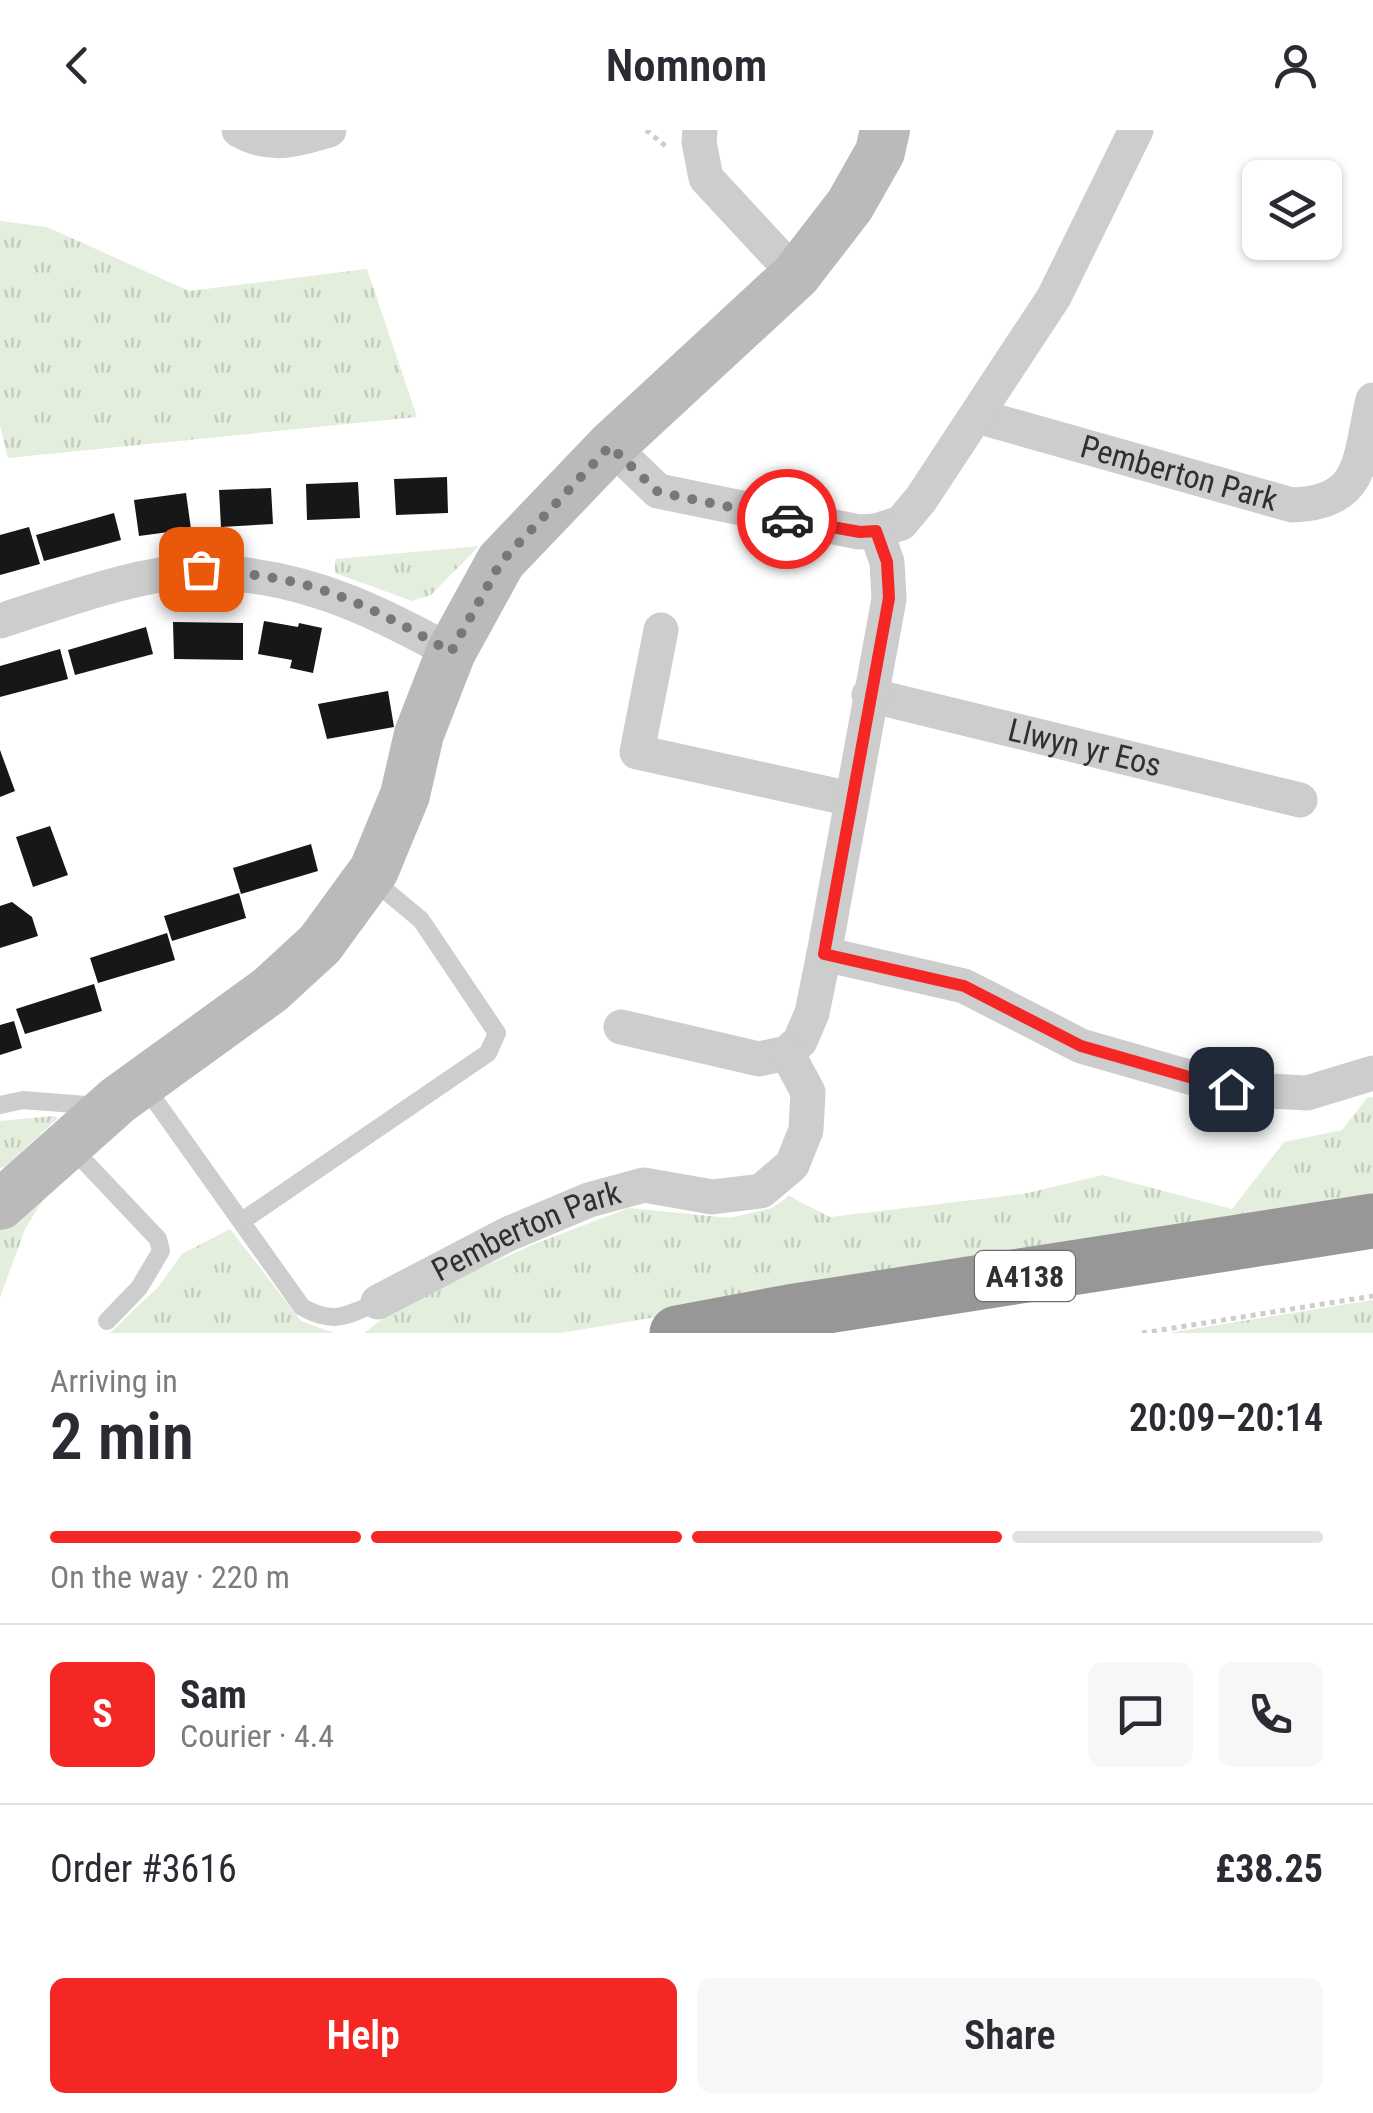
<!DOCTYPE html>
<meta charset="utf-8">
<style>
:root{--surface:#fff;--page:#f7f7f7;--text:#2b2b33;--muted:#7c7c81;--line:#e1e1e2;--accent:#f42724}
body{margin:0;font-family:"Roboto Condensed",sans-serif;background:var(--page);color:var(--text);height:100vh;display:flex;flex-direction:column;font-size:38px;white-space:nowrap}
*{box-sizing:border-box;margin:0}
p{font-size:32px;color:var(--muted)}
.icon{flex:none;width:55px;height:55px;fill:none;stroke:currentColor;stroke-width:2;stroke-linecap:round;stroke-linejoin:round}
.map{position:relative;height:1203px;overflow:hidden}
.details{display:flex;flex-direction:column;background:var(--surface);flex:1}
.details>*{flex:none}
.fabs{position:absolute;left:1242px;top:30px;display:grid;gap:20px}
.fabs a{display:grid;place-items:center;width:100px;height:100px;border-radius:15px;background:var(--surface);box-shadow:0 2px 8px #0004;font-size:50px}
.pin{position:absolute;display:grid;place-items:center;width:85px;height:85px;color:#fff;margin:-42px;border-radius:20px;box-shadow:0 5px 15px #0006}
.courier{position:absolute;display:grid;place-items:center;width:100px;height:100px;margin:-50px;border:8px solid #f42724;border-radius:50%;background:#fff;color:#222;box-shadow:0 2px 12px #0007}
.summary em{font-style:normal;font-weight:600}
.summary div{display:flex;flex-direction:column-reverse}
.summary{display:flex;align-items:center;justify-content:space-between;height:170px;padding:0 50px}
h1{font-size:65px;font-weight:600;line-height:75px}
.bar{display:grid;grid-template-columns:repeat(4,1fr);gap:15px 10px;align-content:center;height:120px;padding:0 50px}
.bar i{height:12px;border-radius:8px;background:var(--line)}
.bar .current{background:var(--accent)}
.bar p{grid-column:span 4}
.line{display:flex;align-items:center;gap:25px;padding:0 50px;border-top:2px solid var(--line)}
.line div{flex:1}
.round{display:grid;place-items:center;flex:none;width:105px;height:105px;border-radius:15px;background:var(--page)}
.primary-button{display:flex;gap:20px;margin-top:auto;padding:20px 50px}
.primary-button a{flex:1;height:115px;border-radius:15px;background:var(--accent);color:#fff;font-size:40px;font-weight:600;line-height:115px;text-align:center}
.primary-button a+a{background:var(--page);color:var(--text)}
header{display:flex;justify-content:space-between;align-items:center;height:130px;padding:0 50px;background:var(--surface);font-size:45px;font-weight:600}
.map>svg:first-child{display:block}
</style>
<header><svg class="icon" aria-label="back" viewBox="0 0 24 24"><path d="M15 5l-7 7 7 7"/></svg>Nomnom<svg class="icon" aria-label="person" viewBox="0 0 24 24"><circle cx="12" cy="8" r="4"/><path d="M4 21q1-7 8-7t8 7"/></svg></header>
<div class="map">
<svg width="1373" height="1203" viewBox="0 0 1373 1203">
<defs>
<pattern id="grass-tufts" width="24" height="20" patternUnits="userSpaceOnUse" patternTransform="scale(2.5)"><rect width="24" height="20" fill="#e4eedd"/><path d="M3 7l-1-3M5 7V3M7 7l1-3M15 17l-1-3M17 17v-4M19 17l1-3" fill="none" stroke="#c4ccbe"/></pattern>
</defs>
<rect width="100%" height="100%" fill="#fff"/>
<g fill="url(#grass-tufts)">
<path d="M 0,91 L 47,97 L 189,161 L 367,139 L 417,287 L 8,328 L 0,296 Z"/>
<path d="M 479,416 L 431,465 L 412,471 L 335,443 L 335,429 Z"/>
<path d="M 1373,967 L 1373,1068 L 560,1203 L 364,1203 L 406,1171 L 537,1113 L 629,1078 L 730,1088 L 772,1078 L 789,1066 L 830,1087 L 1023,1064 L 1103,1045 L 1232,1079 L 1284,1012 L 1342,1000 L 1367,968 Z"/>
<path d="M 53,986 L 58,988 L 5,1037 L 0,1038 L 0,991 Z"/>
<path d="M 62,1040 L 25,1099 L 0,1168 L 0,1099 Z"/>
<path d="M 230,1099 L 301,1191 L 334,1203 L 110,1203 L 159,1156 L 182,1124 Z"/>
<path d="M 1373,1170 L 1373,1203 L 1168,1203 Z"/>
</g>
<g fill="#171717">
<path d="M 447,347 L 448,383 L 396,385 L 394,349 Z"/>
<path d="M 358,352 L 360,388 L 307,390 L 306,354 Z"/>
<path d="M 271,358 L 273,394 L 221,397 L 219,360 Z"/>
<path d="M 186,363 L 191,399 L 139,406 L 134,370 Z"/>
<path d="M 114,383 L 121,410 L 44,431 L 36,405 Z"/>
<path d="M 29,397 L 40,434 L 0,445 L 0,405 Z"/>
<path d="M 264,491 L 298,497 L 299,493 L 322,498 L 313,543 L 290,538 L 292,530 L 258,524 Z"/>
<path d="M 173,492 L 243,493 L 243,530 L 174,529 Z"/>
<path d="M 146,497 L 153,524 L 75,545 L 68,520 Z"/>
<path d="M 60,519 L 68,549 L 0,567 L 0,536 Z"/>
<path d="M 388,561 L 394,597 L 327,609 L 318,574 Z"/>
<path d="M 0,620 L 15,661 L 0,667 Z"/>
<path d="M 50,696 L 68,745 L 33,757 L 16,707 Z"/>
<path d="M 311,714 L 318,741 L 241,764 L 233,738 Z"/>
<path d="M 239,763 L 246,788 L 172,811 L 164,786 Z"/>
<path d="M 12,772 L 32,787 L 38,806 L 0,818 L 0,776 Z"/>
<path d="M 167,803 L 175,830 L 98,853 L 90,828 Z"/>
<path d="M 94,854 L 102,881 L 25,904 L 16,879 Z"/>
<path d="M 14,891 L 22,918 L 0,925 L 0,895 Z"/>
</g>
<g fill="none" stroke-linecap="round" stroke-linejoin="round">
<g stroke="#cdcdcd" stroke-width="5" stroke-dasharray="5 5" stroke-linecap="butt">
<path d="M 646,0 L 668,18"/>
<path d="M 1142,1203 L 1373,1166"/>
</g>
<g stroke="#cdcdcd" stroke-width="18">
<path d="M 144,955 L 302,1177 C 334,1195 346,1186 378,1172"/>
<path d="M 0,975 L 23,970 L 99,976"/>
<path d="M 70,1016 L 158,1109 L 161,1121 L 139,1158 L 107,1191"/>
<path d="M 242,1091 L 488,923 L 497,903 L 421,790 L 373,750"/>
</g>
<g stroke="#cdcdcd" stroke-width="35">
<path d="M 239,0 C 271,18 295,10 329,0"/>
<path d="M 700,0 L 699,12 L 706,48 L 796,145"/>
<path id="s1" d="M 977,286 L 1292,375 C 1365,373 1359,329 1373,270"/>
<path d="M 611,316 L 658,361 L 859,402 L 876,401 L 901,393 L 921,369 L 1054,167 L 1136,0"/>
<path d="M 0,491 C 63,471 133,444 200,440 C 214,439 231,443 245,445 C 321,454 384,485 451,522"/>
<path d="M 661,500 L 637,622 L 851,669"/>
<path id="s2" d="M 869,565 L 1300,670"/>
<path d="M 824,824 L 964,856 L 1081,916 L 1231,959 L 1307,963 L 1373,943"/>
<path d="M 621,897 L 759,929 L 787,923 L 800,911 L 812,883 L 824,824 L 889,469 L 887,432 L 876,401"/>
<path id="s3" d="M 378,1172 L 508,1104 L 589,1070 L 644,1055 L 712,1067 L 761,1061 L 792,1035 L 806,1000 L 808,962 L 787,923"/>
</g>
<path stroke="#bababa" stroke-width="50" d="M 0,1075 L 118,970 L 270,860 L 320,814 L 374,740 L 405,665 L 419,604 L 451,522 L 501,431 L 611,316 L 796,145 L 850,75 L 880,22 L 885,0"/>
<path stroke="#979797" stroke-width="55" d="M 677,1203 L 789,1182 L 1373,1091"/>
</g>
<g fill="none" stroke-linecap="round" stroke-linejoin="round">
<path stroke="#787878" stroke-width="10" stroke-dasharray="0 18" d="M 201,439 C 227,442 253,444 279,449 C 341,460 396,491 451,522 L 501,432 L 610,316 L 658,362 L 787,389"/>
<path stroke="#f42724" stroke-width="12" d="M 787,389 L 860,402 L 876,401 L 887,432 L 889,468 L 824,824 L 964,856 L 1081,916 L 1231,959"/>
</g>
<g text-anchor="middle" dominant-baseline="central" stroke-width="10" stroke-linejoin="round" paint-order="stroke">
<rect fill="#fff" stroke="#6e6e6e" stroke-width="2.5" x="975" y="1121" width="100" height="50" rx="8"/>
<g font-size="30" font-weight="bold" fill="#303030">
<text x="1025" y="1146">A4138</text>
</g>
<g font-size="32" fill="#303030" stroke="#fff">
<text stroke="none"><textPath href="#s1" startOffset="210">Pemberton Park</textPath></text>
<text stroke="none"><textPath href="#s2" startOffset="222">Llwyn yr Eos</textPath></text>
<text stroke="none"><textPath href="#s3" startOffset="165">Pemberton Park</textPath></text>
</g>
</g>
</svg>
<div class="fabs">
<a><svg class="icon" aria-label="layers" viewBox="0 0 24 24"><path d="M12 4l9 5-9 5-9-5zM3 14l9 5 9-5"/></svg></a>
</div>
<div class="pin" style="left:201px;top:439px;background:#ea580c"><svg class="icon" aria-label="bag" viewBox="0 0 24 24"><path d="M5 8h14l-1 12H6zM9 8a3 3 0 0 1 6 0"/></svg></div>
<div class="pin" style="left:1231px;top:959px;background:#1f2937"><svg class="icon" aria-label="home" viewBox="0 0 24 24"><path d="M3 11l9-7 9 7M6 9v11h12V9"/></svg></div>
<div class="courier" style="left:787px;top:389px"><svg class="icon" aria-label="car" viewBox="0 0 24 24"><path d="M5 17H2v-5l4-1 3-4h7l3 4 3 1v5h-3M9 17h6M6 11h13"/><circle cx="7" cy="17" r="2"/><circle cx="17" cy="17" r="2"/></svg></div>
</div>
<section class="details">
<div class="summary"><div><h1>2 min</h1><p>Arriving in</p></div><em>20:09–20:14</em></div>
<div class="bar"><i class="current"></i><i class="current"></i><i class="current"></i><i></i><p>On the way · 220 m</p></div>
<div class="line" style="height:180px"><b class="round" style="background:var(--accent);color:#fff">S</b><div><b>Sam</b><p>Courier · 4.4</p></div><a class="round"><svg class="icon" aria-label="chat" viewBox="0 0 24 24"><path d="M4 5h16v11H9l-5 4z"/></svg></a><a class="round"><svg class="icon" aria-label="phone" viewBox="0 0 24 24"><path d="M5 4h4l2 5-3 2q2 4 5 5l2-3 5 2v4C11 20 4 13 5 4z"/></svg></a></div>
<div class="line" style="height:130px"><div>Order #3616</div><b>£38.25</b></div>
<div class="primary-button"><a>Help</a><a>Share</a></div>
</section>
